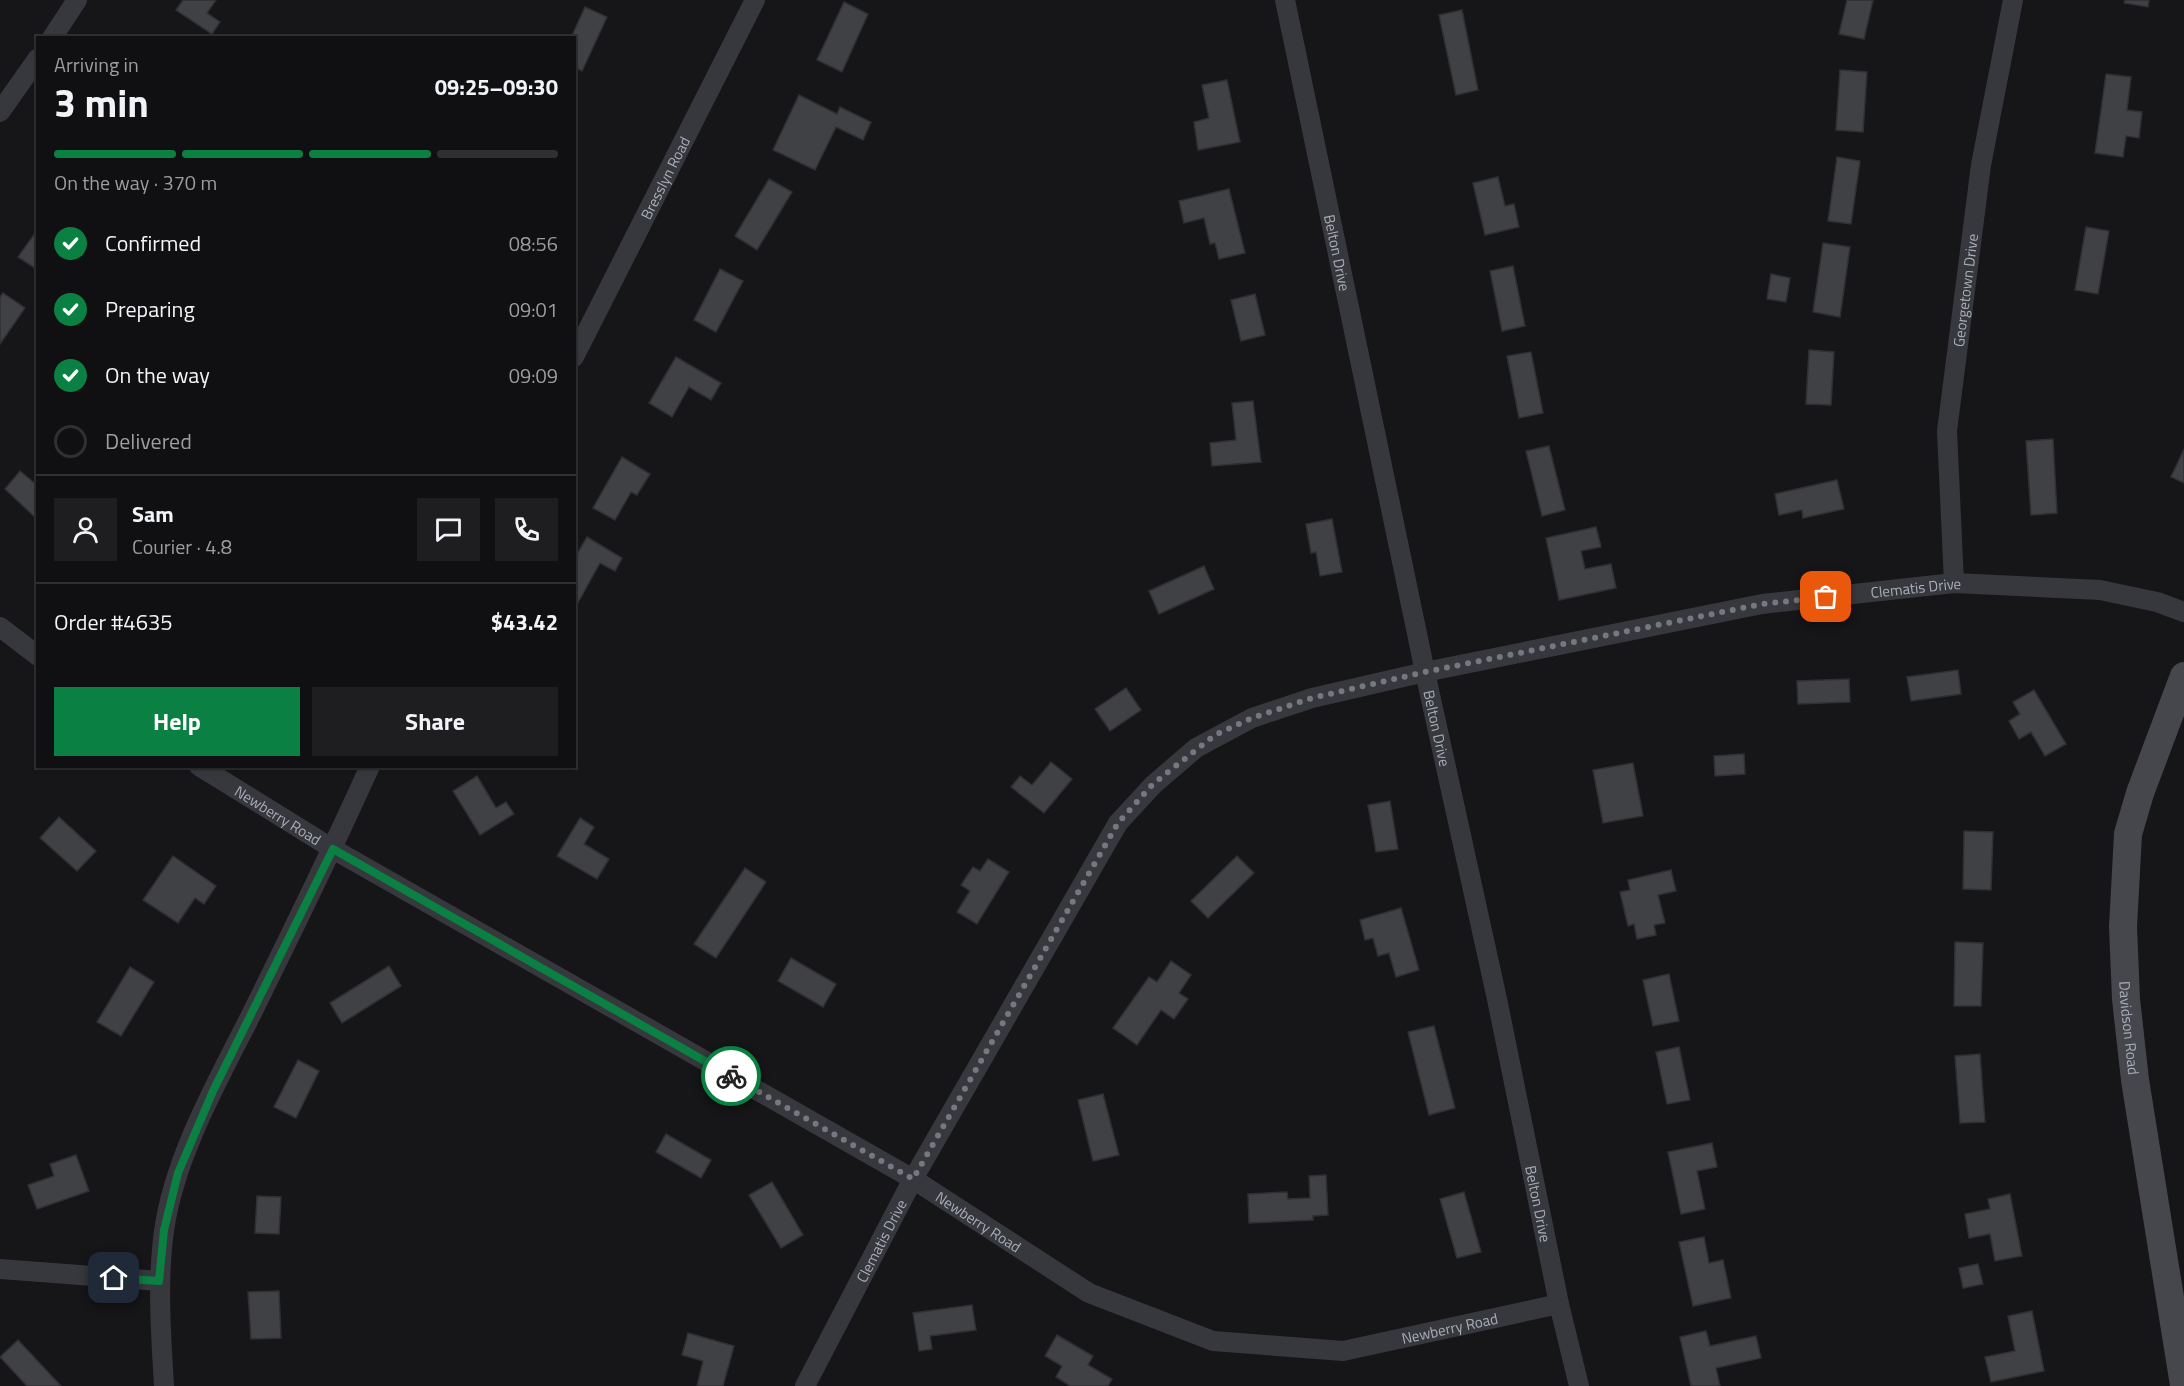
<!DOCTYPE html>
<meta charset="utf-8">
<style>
:root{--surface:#101012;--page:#1e1e20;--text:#f1f3f6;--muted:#9c9d9f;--line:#303032;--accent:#0b8043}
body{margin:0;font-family:"Titillium Web",sans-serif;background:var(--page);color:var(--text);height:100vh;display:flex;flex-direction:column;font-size:22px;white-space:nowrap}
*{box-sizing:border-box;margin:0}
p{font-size:20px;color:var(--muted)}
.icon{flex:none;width:33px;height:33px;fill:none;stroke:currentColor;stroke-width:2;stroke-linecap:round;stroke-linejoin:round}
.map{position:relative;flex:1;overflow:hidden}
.panel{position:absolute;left:36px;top:36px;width:540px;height:732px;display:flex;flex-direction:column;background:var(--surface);border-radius:0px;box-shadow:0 2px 4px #0004,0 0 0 2px var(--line)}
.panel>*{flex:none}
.pin{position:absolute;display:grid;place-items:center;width:51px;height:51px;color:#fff;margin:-26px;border-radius:12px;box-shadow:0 3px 9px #0006}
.courier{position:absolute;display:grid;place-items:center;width:60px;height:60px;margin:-30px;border:4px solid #0b8043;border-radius:50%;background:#fff;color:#222;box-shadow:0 2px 8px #0007}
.head em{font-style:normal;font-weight:700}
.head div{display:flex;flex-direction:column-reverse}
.head{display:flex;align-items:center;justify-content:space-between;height:102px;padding:0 18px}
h1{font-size:39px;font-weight:700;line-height:45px}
.bar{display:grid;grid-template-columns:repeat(4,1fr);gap:9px 6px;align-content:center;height:72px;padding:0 18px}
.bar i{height:8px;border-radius:4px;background:var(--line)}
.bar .current{background:var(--accent)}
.bar p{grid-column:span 4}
.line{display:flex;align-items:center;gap:15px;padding:0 18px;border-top:2px solid var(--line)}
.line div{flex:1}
.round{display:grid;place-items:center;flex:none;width:63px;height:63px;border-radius:0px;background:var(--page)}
ol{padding:0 18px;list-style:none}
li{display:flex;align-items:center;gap:18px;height:66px}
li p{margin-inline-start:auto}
li .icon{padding:6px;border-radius:50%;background:var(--accent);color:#fff;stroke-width:4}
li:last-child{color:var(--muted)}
li i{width:33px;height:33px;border:3px solid var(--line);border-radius:50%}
.cta{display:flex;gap:12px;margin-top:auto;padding:12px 18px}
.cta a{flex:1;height:69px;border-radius:0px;background:var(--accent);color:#fff;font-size:24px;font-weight:700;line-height:69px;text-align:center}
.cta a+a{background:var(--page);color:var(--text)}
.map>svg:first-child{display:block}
</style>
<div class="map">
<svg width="2184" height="1386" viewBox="0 0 2184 1386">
<rect width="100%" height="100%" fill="#161618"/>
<g fill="#404145" stroke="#303034" stroke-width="1.5">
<path d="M 183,0 L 216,0 L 207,13 L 220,22 L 212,34 L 176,10 Z"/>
<path d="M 1847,0 L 1873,0 L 1864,39 L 1839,34 Z"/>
<path d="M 2125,0 L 2149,0 L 2148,7 L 2124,3 Z"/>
<path d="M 844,2 L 868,14 L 842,72 L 817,60 Z"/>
<path d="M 585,7 L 607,17 L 582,71 L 574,67 L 574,38 L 571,38 Z"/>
<path d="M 1462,10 L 1478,90 L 1456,95 L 1439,15 Z"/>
<path d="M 1840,70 L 1867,72 L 1863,132 L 1836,130 Z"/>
<path d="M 2106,74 L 2131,77 L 2127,110 L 2142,112 L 2139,138 L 2126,136 L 2123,157 L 2095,153 Z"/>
<path d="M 1227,80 L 1240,142 L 1198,150 L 1194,122 L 1209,118 L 1202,85 Z"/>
<path d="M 799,95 L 837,114 L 840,107 L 871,122 L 863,140 L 836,127 L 815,170 L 773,150 Z"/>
<path d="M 1837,157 L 1860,161 L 1851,224 L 1828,221 Z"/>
<path d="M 1498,177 L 1505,206 L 1514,204 L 1519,227 L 1485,235 L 1473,183 Z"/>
<path d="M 769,179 L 792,192 L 757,250 L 735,236 Z"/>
<path d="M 1229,189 L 1245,253 L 1219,259 L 1215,243 L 1210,244 L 1204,218 L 1184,223 L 1179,201 Z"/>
<path d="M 2086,227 L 2109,231 L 2098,294 L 2075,290 Z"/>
<path d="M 38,229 L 38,270 L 18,257 Z"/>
<path d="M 1823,243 L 1850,247 L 1840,317 L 1813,312 Z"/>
<path d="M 1513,266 L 1525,326 L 1502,331 L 1490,271 Z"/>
<path d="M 720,269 L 743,281 L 716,332 L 694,320 Z"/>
<path d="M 1771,274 L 1790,278 L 1786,302 L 1767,299 Z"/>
<path d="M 3,293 L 25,308 L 0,344 L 0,297 Z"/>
<path d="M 1255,294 L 1265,335 L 1241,341 L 1231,300 Z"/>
<path d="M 1809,350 L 1834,352 L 1831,405 L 1806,404 Z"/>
<path d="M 1531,352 L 1543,413 L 1519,418 L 1507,356 Z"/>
<path d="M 676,357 L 721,383 L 711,400 L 689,387 L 672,417 L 649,403 Z"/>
<path d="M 1253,401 L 1261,462 L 1212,466 L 1210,443 L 1236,440 L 1232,403 Z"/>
<path d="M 2053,439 L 2057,513 L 2031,515 L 2026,441 Z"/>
<path d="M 1549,446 L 1565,510 L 1542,516 L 1526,451 Z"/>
<path d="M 2184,449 L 2184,483 L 2171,477 Z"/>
<path d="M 622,457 L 650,474 L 637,495 L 631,492 L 615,520 L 593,508 Z"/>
<path d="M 20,471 L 38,486 L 38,520 L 5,489 Z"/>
<path d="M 1837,480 L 1844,509 L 1803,518 L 1802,510 L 1779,515 L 1775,494 Z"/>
<path d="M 1332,519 L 1342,572 L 1320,576 L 1316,552 L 1311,553 L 1306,524 Z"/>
<path d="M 1596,527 L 1601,547 L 1581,551 L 1585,569 L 1611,564 L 1616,588 L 1559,600 L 1546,538 Z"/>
<path d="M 587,537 L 622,558 L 615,571 L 600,563 L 575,608 L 574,559 Z"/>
<path d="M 1204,566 L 1214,589 L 1159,614 L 1149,591 Z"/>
<path d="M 1958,670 L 1961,694 L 1911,701 L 1907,677 Z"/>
<path d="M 1849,679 L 1850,702 L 1798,704 L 1797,681 Z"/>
<path d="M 1126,688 L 1141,710 L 1110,731 L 1095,709 Z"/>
<path d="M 2034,690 L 2066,744 L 2045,756 L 2031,732 L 2019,739 L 2009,721 L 2020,714 L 2013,702 Z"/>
<path d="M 1744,754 L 1745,774 L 1715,776 L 1714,756 Z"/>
<path d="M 1051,762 L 1072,779 L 1044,813 L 1011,787 L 1020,776 L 1032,785 Z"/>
<path d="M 1633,763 L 1643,816 L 1603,823 L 1593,770 Z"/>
<path d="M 477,776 L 496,808 L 506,802 L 514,814 L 480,835 L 453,791 Z"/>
<path d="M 1390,801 L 1398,849 L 1376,852 L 1368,805 Z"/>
<path d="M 59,817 L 96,851 L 77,871 L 40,838 Z"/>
<path d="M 580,818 L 594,827 L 584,844 L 609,859 L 597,879 L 557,856 Z"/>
<path d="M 1964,831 L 1993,832 L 1991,890 L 1963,889 Z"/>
<path d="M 173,856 L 216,886 L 204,904 L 195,898 L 178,923 L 143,900 Z"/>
<path d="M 1237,856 L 1254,873 L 1208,918 L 1191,901 Z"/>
<path d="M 988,859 L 1009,872 L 977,924 L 957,912 L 970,891 L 961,885 L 973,867 L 980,871 Z"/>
<path d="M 745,868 L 766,882 L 716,958 L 694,944 Z"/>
<path d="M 1671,870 L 1676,891 L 1658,895 L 1665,923 L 1654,925 L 1656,935 L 1637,939 L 1634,924 L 1628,926 L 1620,892 L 1630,890 L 1628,880 Z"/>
<path d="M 1401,908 L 1419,970 L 1396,977 L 1389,953 L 1378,956 L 1373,938 L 1365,940 L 1360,920 Z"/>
<path d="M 1955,942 L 1983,943 L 1981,1006 L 1954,1006 Z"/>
<path d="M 791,958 L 836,984 L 823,1007 L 778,981 Z"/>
<path d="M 1171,961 L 1191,975 L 1179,993 L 1188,999 L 1174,1019 L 1161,1010 L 1137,1045 L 1113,1028 L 1149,977 L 1157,982 Z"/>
<path d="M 389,966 L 401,986 L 342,1023 L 330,1003 Z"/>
<path d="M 130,967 L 154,982 L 121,1036 L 97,1022 Z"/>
<path d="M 1669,974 L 1679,1021 L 1653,1026 L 1643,980 Z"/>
<path d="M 1434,1026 L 1455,1108 L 1429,1115 L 1408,1032 Z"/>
<path d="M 1679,1047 L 1690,1100 L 1667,1104 L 1656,1052 Z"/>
<path d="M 1980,1054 L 1985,1122 L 1960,1123 L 1955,1056 Z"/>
<path d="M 298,1060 L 319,1071 L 296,1118 L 274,1107 Z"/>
<path d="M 1103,1094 L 1119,1155 L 1093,1161 L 1078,1100 Z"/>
<path d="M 666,1134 L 711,1160 L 701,1178 L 656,1152 Z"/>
<path d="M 1712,1143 L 1717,1167 L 1697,1171 L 1705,1209 L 1681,1214 L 1668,1152 Z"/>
<path d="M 76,1155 L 89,1191 L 37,1209 L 28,1185 L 54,1176 L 50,1164 Z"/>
<path d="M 1326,1175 L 1328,1215 L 1313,1216 L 1313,1220 L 1249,1223 L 1248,1194 L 1287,1192 L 1288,1199 L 1310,1198 L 1309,1176 Z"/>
<path d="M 772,1182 L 803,1235 L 781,1248 L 749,1195 Z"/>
<path d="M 1464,1192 L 1481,1252 L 1457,1258 L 1440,1199 Z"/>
<path d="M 2010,1194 L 2022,1256 L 1995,1261 L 1990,1234 L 1969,1238 L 1965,1214 L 1990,1209 L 1988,1199 Z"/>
<path d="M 257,1196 L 281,1197 L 279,1234 L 255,1233 Z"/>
<path d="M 1704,1237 L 1709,1263 L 1723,1260 L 1731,1298 L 1693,1306 L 1679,1242 Z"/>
<path d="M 1978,1264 L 1983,1284 L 1963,1288 L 1959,1268 Z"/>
<path d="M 279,1291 L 281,1338 L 251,1339 L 248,1292 Z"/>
<path d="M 972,1305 L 976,1330 L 930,1336 L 932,1349 L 919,1351 L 913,1313 Z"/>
<path d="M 2032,1311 L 2044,1371 L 1991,1382 L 1985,1357 L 2015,1351 L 2008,1316 Z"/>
<path d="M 1706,1331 L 1710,1346 L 1756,1336 L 1761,1358 L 1716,1368 L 1720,1386 L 1691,1386 L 1680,1337 Z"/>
<path d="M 688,1333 L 734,1346 L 723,1386 L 697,1386 L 703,1361 L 682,1355 Z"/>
<path d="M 1057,1335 L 1093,1356 L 1088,1365 L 1112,1379 L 1108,1386 L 1070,1386 L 1056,1377 L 1062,1366 L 1045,1356 Z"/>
<path d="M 18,1340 L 61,1386 L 27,1386 L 0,1357 Z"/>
</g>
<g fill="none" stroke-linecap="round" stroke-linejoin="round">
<g stroke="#37383d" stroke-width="20">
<path id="s1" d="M 1285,0 L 1425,672 L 1497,999 L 1559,1304 L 1579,1386"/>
<path d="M 52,38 L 77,0"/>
<path d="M 0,112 L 38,58"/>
<path id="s2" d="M 574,357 L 755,0"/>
<path id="s3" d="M 1954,583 L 1947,431 L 1981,165 L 2013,0"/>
<path d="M 0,627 L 38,656"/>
<path id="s4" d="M 199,766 L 333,849 L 913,1179 L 1089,1293 L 1213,1341 L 1343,1351 L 1559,1304"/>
<path d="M 0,1269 L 159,1281"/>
<path d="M 164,1386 C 161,1335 157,1282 164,1231 C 174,1158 217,1082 250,1017 C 291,934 332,851 370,766"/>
<path id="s5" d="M 805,1386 L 913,1179 L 1118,823 L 1153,785 L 1196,748 L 1252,718 L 1312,698 L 1425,672 L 1762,604 L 1954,583 L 2100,590 L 2157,602 L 2184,612"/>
</g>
<path stroke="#45474d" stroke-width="28" id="s6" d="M 2184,676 L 2140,793 L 2128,834 L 2123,927 L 2126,999 L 2135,1080 L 2184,1385"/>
</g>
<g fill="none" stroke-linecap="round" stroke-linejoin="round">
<path stroke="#757880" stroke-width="6" stroke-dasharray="0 10.8" d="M 731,1076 L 913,1179 L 1118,823 L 1153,784 L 1215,735 L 1252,718 L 1312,698 L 1425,672 L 1762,604 L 1826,597"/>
<path stroke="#0b8043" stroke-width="8" d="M 114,1278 L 159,1281 L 164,1230 L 178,1173 L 213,1091 L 333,849 L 731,1076"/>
</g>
<g text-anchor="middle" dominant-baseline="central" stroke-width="5" stroke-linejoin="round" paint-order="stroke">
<g font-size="15" fill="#a8adb8" stroke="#111113">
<text stroke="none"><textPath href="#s2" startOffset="201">Bresslyn Road</textPath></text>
<text stroke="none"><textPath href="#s1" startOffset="258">Belton Drive</textPath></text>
<text stroke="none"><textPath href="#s3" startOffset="294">Georgetown Drive</textPath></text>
<text stroke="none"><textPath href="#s5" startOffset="1494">Clematis Drive</textPath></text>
<text stroke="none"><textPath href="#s1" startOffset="744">Belton Drive</textPath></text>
<text stroke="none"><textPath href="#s4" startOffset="93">Newberry Road</textPath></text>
<text stroke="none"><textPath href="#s6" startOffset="362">Davidson Road</textPath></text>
<text stroke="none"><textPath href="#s1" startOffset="1230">Belton Drive</textPath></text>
<text stroke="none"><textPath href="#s4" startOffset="903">Newberry Road</textPath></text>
<text stroke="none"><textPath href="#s5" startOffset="164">Clematis Drive</textPath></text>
<text stroke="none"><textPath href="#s4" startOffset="1407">Newberry Road</textPath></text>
</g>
</g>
</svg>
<div class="pin" style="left:1826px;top:597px;background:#ea580c"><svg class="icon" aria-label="bag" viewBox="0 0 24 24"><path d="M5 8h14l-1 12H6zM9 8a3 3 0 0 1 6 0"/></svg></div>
<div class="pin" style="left:114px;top:1278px;background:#1f2937"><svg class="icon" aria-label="home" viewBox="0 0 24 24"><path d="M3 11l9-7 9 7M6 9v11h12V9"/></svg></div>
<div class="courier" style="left:731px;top:1076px"><svg class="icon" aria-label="bike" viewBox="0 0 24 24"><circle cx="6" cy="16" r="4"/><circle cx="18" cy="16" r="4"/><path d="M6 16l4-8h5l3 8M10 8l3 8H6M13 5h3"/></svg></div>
<section class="panel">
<div class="head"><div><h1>3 min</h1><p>Arriving in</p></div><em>09:25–09:30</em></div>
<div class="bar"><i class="current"></i><i class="current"></i><i class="current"></i><i></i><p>On the way · 370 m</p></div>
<ol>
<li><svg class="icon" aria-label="check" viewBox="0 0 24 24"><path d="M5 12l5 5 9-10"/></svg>Confirmed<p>08:56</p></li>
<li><svg class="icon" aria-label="check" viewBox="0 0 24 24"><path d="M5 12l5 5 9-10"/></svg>Preparing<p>09:01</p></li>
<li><svg class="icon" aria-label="check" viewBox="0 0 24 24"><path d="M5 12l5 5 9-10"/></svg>On the way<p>09:09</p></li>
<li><i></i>Delivered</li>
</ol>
<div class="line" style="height:108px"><a class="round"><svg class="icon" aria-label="person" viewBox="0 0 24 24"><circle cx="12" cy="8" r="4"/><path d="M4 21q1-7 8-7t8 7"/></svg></a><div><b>Sam</b><p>Courier · 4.8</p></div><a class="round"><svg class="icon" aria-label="chat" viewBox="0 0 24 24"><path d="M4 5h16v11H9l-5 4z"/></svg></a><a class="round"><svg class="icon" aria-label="phone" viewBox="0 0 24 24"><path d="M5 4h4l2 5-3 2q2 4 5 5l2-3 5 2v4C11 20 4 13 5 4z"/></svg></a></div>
<div class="line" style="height:78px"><div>Order #4635</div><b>$43.42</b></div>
<div class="cta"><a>Help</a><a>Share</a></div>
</section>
</div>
